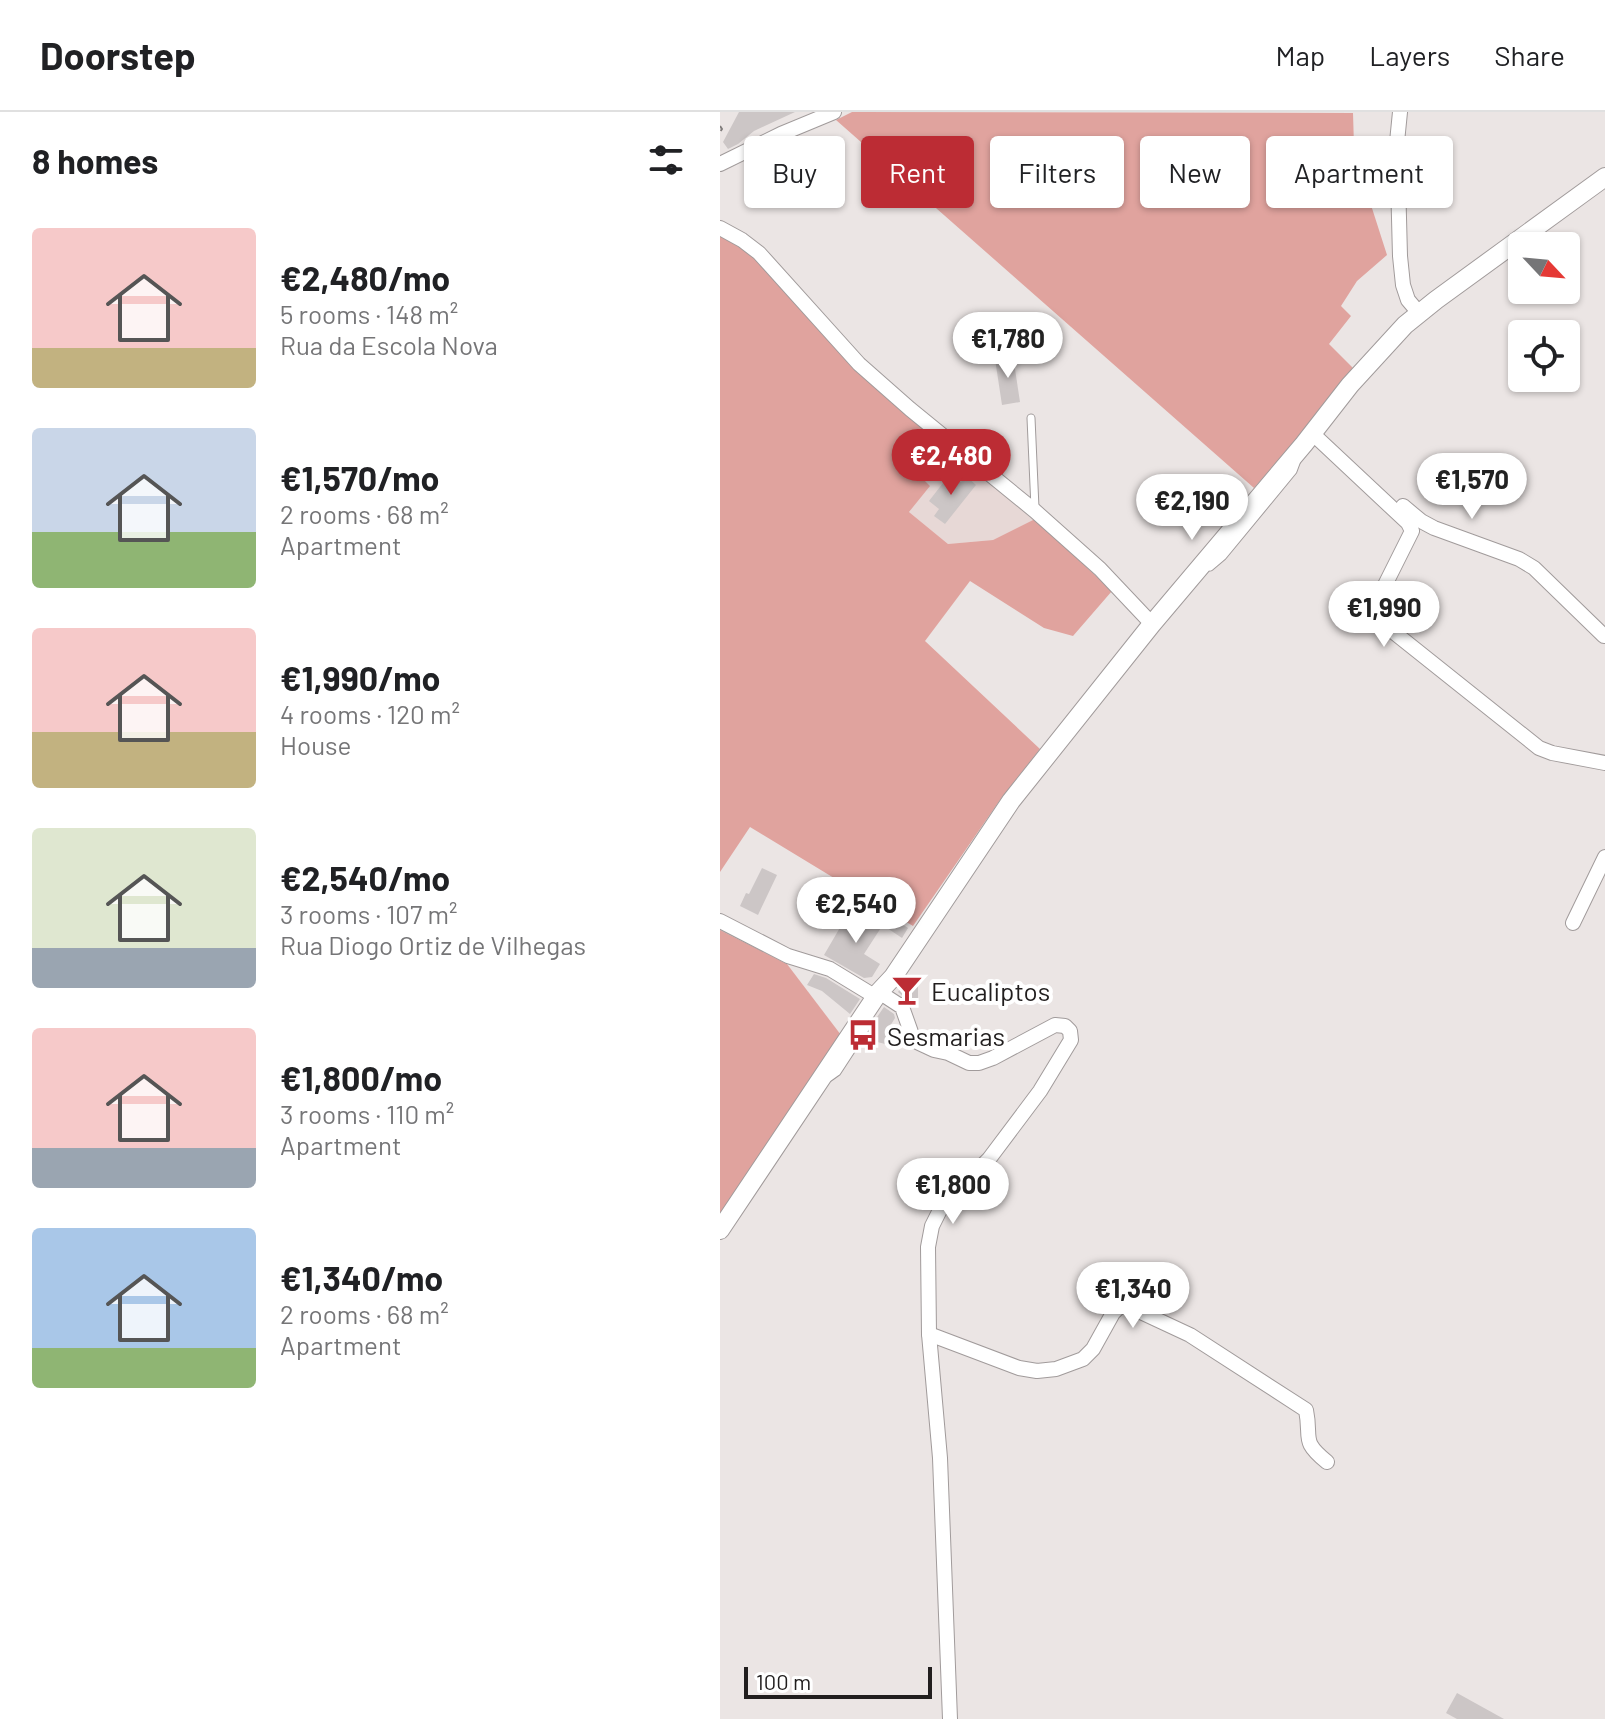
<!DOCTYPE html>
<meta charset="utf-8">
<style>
:root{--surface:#fff;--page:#f6f6f6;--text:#202124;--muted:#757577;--line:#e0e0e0;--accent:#bc2c34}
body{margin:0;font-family:Barlow,sans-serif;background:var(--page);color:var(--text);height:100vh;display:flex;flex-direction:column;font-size:30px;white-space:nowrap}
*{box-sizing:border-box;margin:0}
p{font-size:26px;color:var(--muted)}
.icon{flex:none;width:44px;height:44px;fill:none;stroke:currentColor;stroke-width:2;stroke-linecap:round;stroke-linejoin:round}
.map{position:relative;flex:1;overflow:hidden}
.details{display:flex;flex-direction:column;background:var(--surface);width:720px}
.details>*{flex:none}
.top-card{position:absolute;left:24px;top:24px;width:740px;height:72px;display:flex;gap:16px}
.needle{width:52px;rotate:116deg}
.fabs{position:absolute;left:788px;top:120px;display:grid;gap:16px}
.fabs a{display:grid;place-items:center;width:72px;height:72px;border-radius:8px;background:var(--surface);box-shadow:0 2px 6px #0004;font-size:40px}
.scale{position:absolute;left:24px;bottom:20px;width:188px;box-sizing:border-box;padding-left:8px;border:4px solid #211e1e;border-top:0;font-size:22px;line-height:28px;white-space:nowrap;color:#211e1e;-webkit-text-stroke:6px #fff;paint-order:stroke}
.price{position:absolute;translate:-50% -68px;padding:0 18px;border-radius:28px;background:#fff;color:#222;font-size:26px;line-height:52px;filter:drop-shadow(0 2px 4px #0008)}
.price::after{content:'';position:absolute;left:50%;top:48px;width:24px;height:18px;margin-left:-12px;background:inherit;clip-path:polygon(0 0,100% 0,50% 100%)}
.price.current{background:var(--accent);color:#fff}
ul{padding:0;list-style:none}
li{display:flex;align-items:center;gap:24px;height:200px;padding:0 32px}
li span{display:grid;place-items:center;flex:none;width:224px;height:160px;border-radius:8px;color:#555}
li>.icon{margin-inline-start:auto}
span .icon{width:96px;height:96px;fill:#fffc;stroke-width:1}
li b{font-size:34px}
h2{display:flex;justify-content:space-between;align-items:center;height:96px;padding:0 32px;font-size:34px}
.pill{padding:0 28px;border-radius:8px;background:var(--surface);box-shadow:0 2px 6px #0004;font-size:28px;line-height:72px}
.pill.current{background:var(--accent);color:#fff}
header{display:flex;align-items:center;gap:48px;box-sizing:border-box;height:112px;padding:0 40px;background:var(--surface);border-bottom:2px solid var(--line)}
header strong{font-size:38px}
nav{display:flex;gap:44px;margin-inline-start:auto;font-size:28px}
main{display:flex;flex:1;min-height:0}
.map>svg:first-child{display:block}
.built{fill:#e7d8d6}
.green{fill:#e0a39e}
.building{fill:#ccc6c6}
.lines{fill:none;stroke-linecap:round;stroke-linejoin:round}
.lane-casing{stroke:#a19b9b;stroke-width:9}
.street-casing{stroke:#a19b9b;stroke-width:16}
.secondary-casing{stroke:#a19b9b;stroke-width:20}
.path{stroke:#807c7b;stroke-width:2;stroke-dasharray:6 4;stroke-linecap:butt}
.lane{stroke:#fff;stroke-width:7}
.street{stroke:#fff;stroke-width:14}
.secondary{stroke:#fff;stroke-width:18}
.labels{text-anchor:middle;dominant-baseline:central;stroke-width:8;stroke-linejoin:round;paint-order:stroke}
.poi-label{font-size:26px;fill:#211e1e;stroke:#fff;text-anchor:start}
</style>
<header>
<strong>Doorstep</strong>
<nav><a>Map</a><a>Layers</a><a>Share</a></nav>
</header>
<main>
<section class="details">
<h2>8 homes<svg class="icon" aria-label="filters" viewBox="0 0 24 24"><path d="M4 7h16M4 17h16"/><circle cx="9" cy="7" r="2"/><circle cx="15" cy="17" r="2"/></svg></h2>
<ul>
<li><span style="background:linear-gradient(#f6c9c9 75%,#c2b280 0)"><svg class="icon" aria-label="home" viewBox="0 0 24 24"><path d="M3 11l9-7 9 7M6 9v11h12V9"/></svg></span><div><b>€2,480/mo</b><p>5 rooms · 148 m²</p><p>Rua da Escola Nova</p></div></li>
<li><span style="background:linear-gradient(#c9d6e8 65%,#8fb573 0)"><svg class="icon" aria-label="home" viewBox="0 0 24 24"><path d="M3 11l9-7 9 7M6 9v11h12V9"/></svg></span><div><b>€1,570/mo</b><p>2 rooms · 68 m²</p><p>Apartment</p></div></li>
<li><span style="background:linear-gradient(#f6c9c9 65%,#c2b280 0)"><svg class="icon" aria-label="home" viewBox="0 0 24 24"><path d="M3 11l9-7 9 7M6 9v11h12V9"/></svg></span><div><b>€1,990/mo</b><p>4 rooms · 120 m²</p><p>House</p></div></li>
<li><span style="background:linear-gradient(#dfe7d0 75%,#9aa5b1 0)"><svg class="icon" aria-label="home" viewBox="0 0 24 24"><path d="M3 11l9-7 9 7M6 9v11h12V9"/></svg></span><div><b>€2,540/mo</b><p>3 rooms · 107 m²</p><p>Rua Diogo Ortiz de Vilhegas</p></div></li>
<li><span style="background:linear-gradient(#f6c9c9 75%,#9aa5b1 0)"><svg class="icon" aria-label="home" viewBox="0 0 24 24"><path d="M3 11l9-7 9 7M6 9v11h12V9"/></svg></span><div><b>€1,800/mo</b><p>3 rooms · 110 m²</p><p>Apartment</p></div></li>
<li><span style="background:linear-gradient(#a9c7e8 75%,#8fb573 0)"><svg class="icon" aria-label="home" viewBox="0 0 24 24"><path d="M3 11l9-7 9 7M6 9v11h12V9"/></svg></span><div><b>€1,340/mo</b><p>2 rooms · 68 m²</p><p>Apartment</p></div></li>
</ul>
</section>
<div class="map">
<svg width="885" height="1607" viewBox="0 0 885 1607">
<rect width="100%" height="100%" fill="#ebe5e4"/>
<polygon class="built" points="227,330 315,407 273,428 228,432 189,400 209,374 200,365"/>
<g class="green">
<polygon points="132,0 633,1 635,67 643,68 667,143 637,169 621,194 631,204 609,232 637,260 534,376 116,8"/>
<polygon points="0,121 32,141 162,282 227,330 200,364 210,374 189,400 228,432 273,428 315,407 392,479 353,524 324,516 250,469 205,529 320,637 280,688 193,814 30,715 0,760"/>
<polygon points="0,818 67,852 121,923 0,1109"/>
</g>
<g class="building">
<polygon points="19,0 75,0 34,19 18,32 8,37 3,30"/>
<polygon points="293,244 300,290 282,293 275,247"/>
<polygon points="230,362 241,370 246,364 256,373 225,412 214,404 219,397 209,389"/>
<polygon points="42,756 57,763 38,803 20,794 26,781 29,782"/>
<polygon points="143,797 164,811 144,842 160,852 152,865 144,866 104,843 125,807 133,812"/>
<polygon points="173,806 188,816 182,826 167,816"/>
<polygon points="94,862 106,866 140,887 130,902 102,879 87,873"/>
<polygon points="198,866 198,892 190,890 178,880 186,867"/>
<polygon points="164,895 174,902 175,906 167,919 173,923 165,932 146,927 155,914 155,908"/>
<polygon points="737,1581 784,1607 737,1607 726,1601"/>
</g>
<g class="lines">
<defs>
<g id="lane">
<polyline points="311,306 315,396"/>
<polyline points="490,455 503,444 573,359 576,351"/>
<polyline points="110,965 117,960 149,911"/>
</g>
<g id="street">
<polyline points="680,0 677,30 680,144 683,173 688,188 699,201"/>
<polyline points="0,52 61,22 114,0"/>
<polyline points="0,116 22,128 39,141 139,252 190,297 315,399 380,457 432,512"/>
<polyline points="593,322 688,411 692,419 654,495 655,503 661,510 819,636 832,641 885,651"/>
<polyline points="683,394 701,409 714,416 799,447 814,456 884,524"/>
<polyline points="0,809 68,844 110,857 156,885"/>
<polyline points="853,811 885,745"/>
<polyline points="159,880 182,895 192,923 199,931 214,938 228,941 249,951 259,951 273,946 335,913 345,914 350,919 351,928 320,979 269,1047 254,1062 236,1072 225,1088 212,1114 208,1135 209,1222 220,1346 230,1607"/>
<path d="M209,1222L299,1256L317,1259L336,1257L363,1247L373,1237L393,1201L401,1193L410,1195L470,1223L586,1298C592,1327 580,1328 607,1350"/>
</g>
<polyline id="secondary" points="0,1118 159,880 173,865 291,689 432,512 584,332 630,273 685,213 716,188 885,65"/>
</defs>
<use href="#lane" class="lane-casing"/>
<use href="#street" class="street-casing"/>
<use href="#secondary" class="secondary-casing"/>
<polyline class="path" points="0,14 2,17 0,20"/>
<use href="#lane" class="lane"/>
<use href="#street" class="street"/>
<use href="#secondary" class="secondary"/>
</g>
<defs>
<symbol id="bar-bare" viewBox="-9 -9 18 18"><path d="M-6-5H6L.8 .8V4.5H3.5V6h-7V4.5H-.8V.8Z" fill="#bc2c34" stroke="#fff" stroke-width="2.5" paint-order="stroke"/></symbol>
<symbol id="bus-bare" viewBox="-9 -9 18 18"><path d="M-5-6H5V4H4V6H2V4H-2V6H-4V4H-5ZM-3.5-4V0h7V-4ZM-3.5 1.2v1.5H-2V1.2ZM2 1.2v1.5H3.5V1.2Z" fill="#bc2c34" stroke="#fff" stroke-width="2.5" paint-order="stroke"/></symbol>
</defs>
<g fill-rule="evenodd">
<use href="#bar-bare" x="165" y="856" width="44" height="44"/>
<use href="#bus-bare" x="121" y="901" width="44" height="44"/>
</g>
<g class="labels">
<g class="poi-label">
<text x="211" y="878">Eucaliptos</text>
<text x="167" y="923">Sesmarias</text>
</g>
</g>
</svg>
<div class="fabs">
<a><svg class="needle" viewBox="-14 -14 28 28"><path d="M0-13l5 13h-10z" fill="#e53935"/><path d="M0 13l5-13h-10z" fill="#757577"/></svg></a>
<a><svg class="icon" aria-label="locate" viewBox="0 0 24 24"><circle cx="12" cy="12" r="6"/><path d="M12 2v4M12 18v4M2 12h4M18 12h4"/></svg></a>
</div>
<div class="scale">100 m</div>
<b class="price" style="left:288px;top:268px">€1,780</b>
<b class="price current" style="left:231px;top:385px">€2,480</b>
<b class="price" style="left:752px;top:409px">€1,570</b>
<b class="price" style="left:472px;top:430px">€2,190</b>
<b class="price" style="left:664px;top:537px">€1,990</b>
<b class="price" style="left:136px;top:833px">€2,540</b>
<b class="price" style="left:233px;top:1114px">€1,800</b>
<b class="price" style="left:413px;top:1218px">€1,340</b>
<div class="top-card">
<a class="pill">Buy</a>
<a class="pill current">Rent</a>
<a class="pill">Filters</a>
<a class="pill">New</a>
<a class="pill">Apartment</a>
</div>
</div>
</main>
